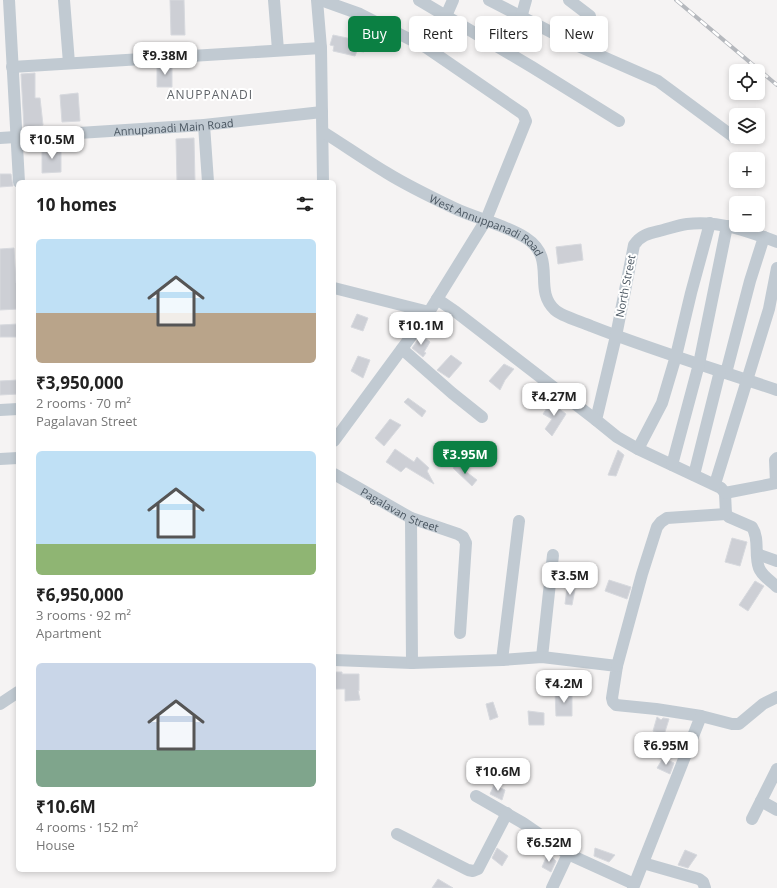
<!DOCTYPE html>
<meta charset="utf-8">
<style>
:root{--surface:#fff;--page:#f2f2f2;--text:#222;--muted:#767676;--accent:#0b8043}
body{margin:0;font-family:"Open Sans",sans-serif;background:var(--page);color:var(--text);height:100vh;display:flex;flex-direction:column;font-size:15px;white-space:nowrap}
*{box-sizing:border-box;margin:0}
p{font-size:13px;color:var(--muted)}
.icon{flex:none;width:22px;height:22px;fill:none;stroke:currentColor;stroke-width:2;stroke-linecap:round;stroke-linejoin:round}
.map{position:relative;flex:1;overflow:hidden}
.drawer{position:absolute;left:16px;top:180px;width:320px;height:692px;display:flex;flex-direction:column;background:var(--surface);border-radius:6px;box-shadow:0 2px 6px #0003}
.drawer>*{flex:none}
.top-card{position:absolute;left:348px;top:16px;width:369px;height:36px;display:flex;gap:8px}
.controls{position:absolute;left:729px;top:64px;display:grid;gap:8px}
.controls a{display:grid;place-items:center;width:36px;height:36px;border-radius:6px;background:var(--surface);box-shadow:0 2px 6px #0003;font-size:20px}
.price{position:absolute;translate:-50% -34px;padding:0 9px;border-radius:8px;background:#fff;color:#222;font-size:13px;line-height:26px;filter:drop-shadow(0 1px 2px #0008)}
.price::after{content:'';position:absolute;left:50%;top:24px;width:12px;height:9px;margin-left:-6px;background:inherit;clip-path:polygon(0 0,100% 0,50% 100%)}
.price.on{background:var(--accent);color:#fff}
ul{padding:0;list-style:none}
li{display:grid;align-content:center;gap:8px;height:212px;padding:0 20px}
li span{display:grid;place-items:center;height:124px;border-radius:6px;color:#555}
li>.icon{margin-inline-start:auto}
span .icon{width:72px;height:72px;fill:#fffc;stroke-width:1}
li b{font-size:17px}
h2{display:flex;justify-content:space-between;align-items:center;height:48px;padding:0 20px;font-size:17px}
.tag{padding:0 14px;border-radius:6px;background:var(--surface);box-shadow:0 2px 6px #0003;font-size:14px;line-height:36px}
.tag.on{background:var(--accent);color:#fff}
.map>svg:first-child{display:block}
.building{fill:#cdcfd5;stroke:#d7d9de}
.lines{fill:none;stroke-linecap:round;stroke-linejoin:round}
.minor{stroke:#c1cad2;stroke-width:12}
.rail-casing{stroke:#b5b8bd;stroke-width:4}
.rail{stroke:#fff;stroke-width:2.5;stroke-dasharray:8;stroke-linecap:butt}
.labels{text-anchor:middle;dominant-baseline:central;stroke-width:4;stroke-linejoin:round;paint-order:stroke}
.street-label{font-size:11px;fill:#4a5661;stroke:#fff}
.neighbourhood-label{font-size:12px;letter-spacing:1px;fill:#5f6368;stroke:#fff}
</style>
<div class="map">
<svg width="777" height="888" viewBox="0 0 777 888">
<rect width="100%" height="100%" fill="#f5f3f3"/>
<g class="building">
<polygon points="170,0 184,0 185,35 171,35"/>
<polygon points="333,35 366,42 364,52 357,51 355,56 333,51 334,46 330,45"/>
<polygon points="172,65 172,87 157,87 157,66"/>
<polygon points="35,73 35,98 40,98 43,125 24,127 21,74"/>
<polygon points="78,93 80,121 62,122 60,95"/>
<polygon points="194,138 195,182 177,182 176,139"/>
<polygon points="61,147 61,172 42,173 42,148"/>
<polygon points="0,174 11,174 13,186 0,187"/>
<polygon points="581,244 583,260 558,264 556,247"/>
<polygon points="14,248 16,283 18,283 18,309 0,310 0,249"/>
<polygon points="357,314 368,318 363,331 351,327"/>
<polygon points="18,324 18,337 0,337 0,325"/>
<polygon points="421,335 430,342 424,352 426,353 423,357 412,348"/>
<polygon points="451,355 462,363 449,378 437,370"/>
<polygon points="358,356 370,360 363,378 351,371"/>
<polygon points="504,364 514,369 505,380 500,390 489,381"/>
<polygon points="18,380 18,394 0,395 0,381"/>
<polygon points="408,398 426,411 422,417 404,402"/>
<polygon points="553,399 559,404 557,407 566,414 552,436 545,429 552,419 543,414"/>
<polygon points="390,419 401,425 384,446 375,438"/>
<polygon points="395,449 414,462 417,457 429,468 427,471 434,484 406,467 401,472 386,462"/>
<polygon points="618,450 624,455 616,476 608,475"/>
<polygon points="456,464 477,480 472,486 453,468"/>
<polygon points="732,538 747,542 740,566 725,562"/>
<polygon points="609,580 631,587 627,599 605,591"/>
<polygon points="755,581 764,586 748,611 739,605"/>
<polygon points="567,588 575,589 572,605 565,604"/>
<polygon points="334,672 342,672 342,674 359,674 359,691 358,690 360,700 345,701 345,689 334,689"/>
<polygon points="555,691 572,692 572,716 556,716"/>
<polygon points="493,702 498,717 490,720 486,704"/>
<polygon points="528,711 544,713 544,725 529,725"/>
<polygon points="657,717 661,720 663,718 669,719 664,735 653,731"/>
<polygon points="663,758 674,763 670,774 657,768"/>
<polygon points="494,785 505,790 502,800 490,794"/>
<polygon points="497,848 508,856 502,866 492,858"/>
<polygon points="595,848 615,855 609,862 594,856"/>
<polygon points="685,850 697,855 688,868 678,865"/>
<polygon points="548,853 556,861 551,872 542,867"/>
<polygon points="438,879 453,888 432,888"/>
</g>
<g class="lines">
<g class="minor">
<polyline points="9,0 19,182"/>
<polyline points="64,0 69,63"/>
<polyline points="274,0 278,50"/>
<polyline points="317,0 321,48 323,182"/>
<polyline points="321,0 360,14 427,48 523,114 526,121 486,220 429,312 334,441"/>
<polyline points="419,0 532,67 619,121"/>
<polyline points="489,0 576,45 658,81 735,138"/>
<polyline points="569,0 590,16"/>
<polyline points="446,16 453,0"/>
<polyline points="521,18 526,0"/>
<polyline points="12,67 321,48"/>
<polyline points="204,125 208,182"/>
<path id="s1" d="M323,132C344,145 365,160 387,173C408,186 431,197 454,208C477,219 504,224 526,238C558,259 532,289 555,310C561,316 582,322 591,326C652,350 715,369 777,390"/>
<path id="s2" d="M0,138L204,125L322,112"/>
<path d="M777,242C748,231 718,220 687,224C679,225 671,228 663,230C651,233 641,234 634,245L616,336L596,420L617,437L638,449L721,488L725,493L726,514L729,517L752,527C760,539 754,555 759,568C762,576 771,581 777,587"/>
<polyline points="334,288 429,312"/>
<polyline points="437,299 456,312 596,420"/>
<polyline points="402,349 452,393 482,417"/>
<polyline points="726,373 750,281 764,237"/>
<polyline points="0,410 18,409"/>
<polyline points="638,449 662,403 676,356 691,293 710,223"/>
<polyline points="0,459 18,458"/>
<polyline points="672,465 699,364 727,226"/>
<path id="s3" d="M334,474L411,518L458,534L463,537L466,543L460,633"/>
<polyline points="694,475 720,371"/>
<polyline points="776,483 775,460 777,458"/>
<polyline points="715,484 769,309 777,268"/>
<polyline points="725,493 777,483"/>
<polyline points="757,554 777,561"/>
<polyline points="542,657 553,555"/>
<polyline points="334,660 412,663 411,518"/>
<polyline points="502,660 519,521"/>
<polyline points="412,663 502,660 542,657 617,666 612,698 613,702 616,705 656,709 701,716 732,724 739,724 763,704 777,697"/>
<polyline points="617,666 642,574 657,527 661,522 667,518 726,514"/>
<polyline points="0,704 18,692"/>
<polyline points="476,796 523,823 568,854 634,884"/>
<polyline points="761,801 777,810"/>
<polyline points="752,819 777,769"/>
<polyline points="397,834 468,870 473,871 478,869 507,813"/>
<polyline points="643,863 699,879 703,882 705,888"/>
<polyline points="552,888 568,854"/>
<polyline points="633,888 701,716"/>
</g>
<defs>
<polyline id="rail" points="676,0 777,85"/>
</defs>
<use href="#rail" class="rail-casing"/>
<use href="#rail" class="rail"/>
</g>
<g class="labels">
<g class="street-label">
<text stroke="none"><textPath href="#s2" startOffset="174">Annupanadi Main Road</textPath></text>
<text stroke="none"><textPath href="#s1" startOffset="189">West Annuppanadi Road</textPath></text>
<text transform="translate(625 286) rotate(-79)">North Street</text>
<text stroke="none"><textPath href="#s3" startOffset="75">Pagalavan Street</textPath></text>
</g>
<g class="neighbourhood-label">
<text x="210" y="94">ANUPPANADI</text>
</g>
</g>
</svg>
<div class="controls">
<a><svg class="icon" aria-label="locate" viewBox="0 0 24 24"><circle cx="12" cy="12" r="6"/><path d="M12 2v4M12 18v4M2 12h4M18 12h4"/></svg></a>
<a><svg class="icon" aria-label="layers" viewBox="0 0 24 24"><path d="M12 4l9 5-9 5-9-5zM3 14l9 5 9-5"/></svg></a>
<a>+</a>
<a>−</a>
</div>
<b class="price" style="left:165px;top:76px">₹9.38M</b>
<b class="price" style="left:52px;top:160px">₹10.5M</b>
<b class="price" style="left:421px;top:346px">₹10.1M</b>
<b class="price" style="left:554px;top:417px">₹4.27M</b>
<b class="price on" style="left:465px;top:475px">₹3.95M</b>
<b class="price" style="left:570px;top:596px">₹3.5M</b>
<b class="price" style="left:564px;top:704px">₹4.2M</b>
<b class="price" style="left:666px;top:766px">₹6.95M</b>
<b class="price" style="left:498px;top:792px">₹10.6M</b>
<b class="price" style="left:549px;top:863px">₹6.52M</b>
<div class="top-card">
<a class="tag on">Buy</a>
<a class="tag">Rent</a>
<a class="tag">Filters</a>
<a class="tag">New</a>
</div>
<section class="drawer">
<h2>10 homes<svg class="icon" aria-label="filters" viewBox="0 0 24 24"><path d="M4 7h16M4 17h16"/><circle cx="9" cy="7" r="2"/><circle cx="15" cy="17" r="2"/></svg></h2>
<ul>
<li><span style="background:linear-gradient(#bfe0f5 60%,#b9a48a 0)"><svg class="icon" aria-label="home" viewBox="0 0 24 24"><path d="M3 11l9-7 9 7M6 9v11h12V9"/></svg></span><div><b>₹3,950,000</b><p>2 rooms · 70 m²</p><p>Pagalavan Street</p></div></li>
<li><span style="background:linear-gradient(#bfe0f5 75%,#8fb573 0)"><svg class="icon" aria-label="home" viewBox="0 0 24 24"><path d="M3 11l9-7 9 7M6 9v11h12V9"/></svg></span><div><b>₹6,950,000</b><p>3 rooms · 92 m²</p><p>Apartment</p></div></li>
<li><span style="background:linear-gradient(#c9d6e8 70%,#7fa58c 0)"><svg class="icon" aria-label="home" viewBox="0 0 24 24"><path d="M3 11l9-7 9 7M6 9v11h12V9"/></svg></span><div><b>₹10.6M</b><p>4 rooms · 152 m²</p><p>House</p></div></li>
</ul>
</section>
</div>
